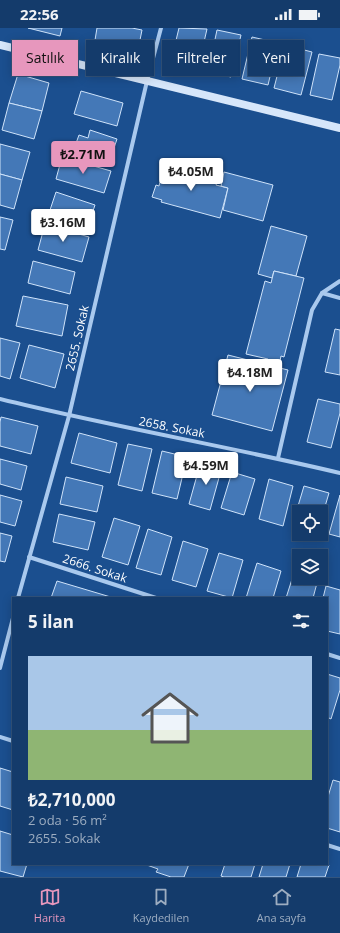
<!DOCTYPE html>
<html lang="tr">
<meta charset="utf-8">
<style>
:root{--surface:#143b6b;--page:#214673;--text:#f1f3f6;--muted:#9dadc1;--line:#33557e;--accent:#e797bd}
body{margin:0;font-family:"Open Sans",sans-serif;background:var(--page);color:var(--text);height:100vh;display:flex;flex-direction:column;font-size:15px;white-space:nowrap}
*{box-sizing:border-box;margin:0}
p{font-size:13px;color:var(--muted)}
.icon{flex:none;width:22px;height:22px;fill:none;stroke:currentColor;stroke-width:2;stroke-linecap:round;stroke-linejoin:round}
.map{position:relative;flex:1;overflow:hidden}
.side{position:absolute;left:12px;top:569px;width:316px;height:268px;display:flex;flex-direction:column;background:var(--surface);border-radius:0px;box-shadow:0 2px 10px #0003,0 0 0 1px var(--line)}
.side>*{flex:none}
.banner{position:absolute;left:12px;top:12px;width:316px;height:36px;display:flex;gap:8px}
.controls{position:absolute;left:292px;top:477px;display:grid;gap:8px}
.controls a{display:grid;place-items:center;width:36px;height:36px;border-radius:0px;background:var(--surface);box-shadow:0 2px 10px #0003,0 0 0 1px var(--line);font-size:20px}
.price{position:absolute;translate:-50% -34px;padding:0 9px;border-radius:4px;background:#fff;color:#222;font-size:13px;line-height:26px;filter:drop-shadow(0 1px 2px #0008)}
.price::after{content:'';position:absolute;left:50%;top:24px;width:12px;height:9px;margin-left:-6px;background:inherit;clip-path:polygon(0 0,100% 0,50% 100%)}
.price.on{background:var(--accent);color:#111}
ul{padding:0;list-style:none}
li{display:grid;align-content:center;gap:8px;height:212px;padding:0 16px}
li+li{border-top:1px solid var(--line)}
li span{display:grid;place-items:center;height:124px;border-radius:0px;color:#555}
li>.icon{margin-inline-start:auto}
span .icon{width:72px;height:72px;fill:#fffc;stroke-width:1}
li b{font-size:17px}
h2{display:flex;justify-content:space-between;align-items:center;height:48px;padding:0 16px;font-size:17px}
.tag{padding:0 14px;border-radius:0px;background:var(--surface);box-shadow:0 2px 10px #0003,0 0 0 1px var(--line);font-size:14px;line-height:36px}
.tag.on{background:var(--accent);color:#111}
.status{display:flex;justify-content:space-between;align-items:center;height:28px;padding:0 20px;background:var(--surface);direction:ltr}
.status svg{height:11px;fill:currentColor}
.tabs{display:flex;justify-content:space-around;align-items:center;height:56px;border-top:1px solid var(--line);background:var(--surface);font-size:11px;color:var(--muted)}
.tabs a{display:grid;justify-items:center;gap:2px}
.tabs .on{color:var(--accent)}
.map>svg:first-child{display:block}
.building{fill:#4478b7;stroke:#cfe3fa}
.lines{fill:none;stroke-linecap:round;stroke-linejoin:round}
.street{stroke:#a9c9ee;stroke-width:4}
.secondary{stroke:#d6e6fa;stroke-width:8}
.labels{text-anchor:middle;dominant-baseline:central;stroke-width:3;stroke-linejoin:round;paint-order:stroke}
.street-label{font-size:12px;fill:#fff;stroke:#1b4f8f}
</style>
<div class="status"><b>22:56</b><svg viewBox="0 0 49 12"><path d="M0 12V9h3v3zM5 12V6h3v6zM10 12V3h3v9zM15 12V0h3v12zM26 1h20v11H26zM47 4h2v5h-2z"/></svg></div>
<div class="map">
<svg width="340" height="849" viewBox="0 0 340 849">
<rect width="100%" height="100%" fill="#1b4f8f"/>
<g class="building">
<polygon points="28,0 62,0 60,8"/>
<polygon points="97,0 132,0 142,2 137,27 94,18"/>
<polygon points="179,0 207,1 198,40 171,33"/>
<polygon points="217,2 241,7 231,49 208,44"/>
<polygon points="252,9 278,15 268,57 242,51"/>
<polygon points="285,17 312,24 301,67 274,60"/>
<polygon points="319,26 340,30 340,37 332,72 310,67"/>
<polygon points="18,46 49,55 42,83 9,75"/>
<polygon points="81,63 123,75 117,98 74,86"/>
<polygon points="9,75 42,83 34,111 2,102"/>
<polygon points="90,102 117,111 111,129 75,118 79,107 88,110"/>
<polygon points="0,116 30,124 22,152 0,146"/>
<polygon points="62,129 111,143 104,165 56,151"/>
<polygon points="164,137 218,151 216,157 228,160 220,190 161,174 162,172 152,169 156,157 159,158"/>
<polygon points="224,144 273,157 263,193 223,182 228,160 221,158"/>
<polygon points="0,146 22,152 14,181 0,177"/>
<polygon points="56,164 95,177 89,195 50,182"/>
<polygon points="0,189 13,192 5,222 0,221"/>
<polygon points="45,196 89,209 82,234 38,222"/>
<polygon points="271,198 307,208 296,248 274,243 272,250 258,246"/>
<polygon points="33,233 75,244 70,266 28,255"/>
<polygon points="274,243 304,250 284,329 281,328 279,338 267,335 268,331 246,326 265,253 271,255"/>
<polygon points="23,268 68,277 62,308 16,298"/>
<polygon points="335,301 340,302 340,347 325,344"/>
<polygon points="0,310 20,315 10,351 0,348"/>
<polygon points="29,317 64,326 55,360 20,350"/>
<polygon points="228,327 288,342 272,403 212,387"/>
<polygon points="318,371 340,376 340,385 331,420 307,414"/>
<polygon points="1,389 38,398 31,426 0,418 0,394"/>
<polygon points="79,405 117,415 110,445 71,435"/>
<polygon points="128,416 152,421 142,463 118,457"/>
<polygon points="162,423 187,429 177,471 152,465"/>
<polygon points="0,431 27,438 21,462 0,456"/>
<polygon points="201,433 222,439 210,482 189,476"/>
<polygon points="232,444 255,451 244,487 221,480"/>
<polygon points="66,449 103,458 97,484 60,476"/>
<polygon points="269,451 293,458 283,498 259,491"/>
<polygon points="304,458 329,465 321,492 321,484 299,484 299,500 292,498"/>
<polygon points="0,467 22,473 15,498 0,494"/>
<polygon points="340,467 340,509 329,506"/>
<polygon points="59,486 95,494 88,522 53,514"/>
<polygon points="114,490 140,498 128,537 102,529"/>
<polygon points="148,501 172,509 161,547 136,540"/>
<polygon points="0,505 12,508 5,534 0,533"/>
<polygon points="183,513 208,521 196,559 172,552"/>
<polygon points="219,525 243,532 232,570 207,563"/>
<polygon points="257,535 281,543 273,570 246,570"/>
<polygon points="293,548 317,555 313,570 286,570"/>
<polygon points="57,553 114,570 51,570"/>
<polygon points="326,558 340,562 340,606 327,603 327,570 323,570"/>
<polygon points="327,646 340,650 340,662 331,691 327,689"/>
<polygon points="0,740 13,744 13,782 0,778"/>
<polygon points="333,752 340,754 340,804 327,800 327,772"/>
<polygon points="0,803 13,807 13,836 27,836 23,849 0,843"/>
<polygon points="144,836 189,836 184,849 171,849 156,844 158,841"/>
<polygon points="225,836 255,836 251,849 224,849 221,848"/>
<polygon points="263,836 290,836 286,849 259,849"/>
<polygon points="301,836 327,836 329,837 325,849 297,849"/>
</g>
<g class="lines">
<g class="street">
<polyline points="322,265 340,270"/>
<path d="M0,371C113,399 227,418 340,445"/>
<polyline points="278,430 312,282 322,265 340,253"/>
<polyline points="29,529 156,570"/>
<polyline points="18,570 69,388 147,53 161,0"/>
<polyline points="327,626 340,630"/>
<polyline points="0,640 13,590"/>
<polyline points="0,709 13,713"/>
<polyline points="327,817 340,821"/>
</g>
<polyline class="secondary" points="0,17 340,100"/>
</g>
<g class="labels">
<g class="street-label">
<text transform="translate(77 310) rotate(-77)">2655. Sokak</text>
<text transform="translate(172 399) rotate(11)">2658. Sokak</text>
<text transform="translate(95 540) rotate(18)">2666. Sokak</text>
</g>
</g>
</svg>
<div class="controls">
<a><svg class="icon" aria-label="locate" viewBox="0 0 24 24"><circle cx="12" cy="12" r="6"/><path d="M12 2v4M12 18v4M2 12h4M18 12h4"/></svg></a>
<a><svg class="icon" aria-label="layers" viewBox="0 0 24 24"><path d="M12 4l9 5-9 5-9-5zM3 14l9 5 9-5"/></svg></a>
</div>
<b class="price on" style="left:83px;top:147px">₺2.71M</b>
<b class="price" style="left:191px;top:164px">₺4.05M</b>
<b class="price" style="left:63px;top:215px">₺3.16M</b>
<b class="price" style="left:250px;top:365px">₺4.18M</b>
<b class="price" style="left:206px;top:458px">₺4.59M</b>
<div class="banner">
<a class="tag on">Satılık</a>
<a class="tag">Kiralık</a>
<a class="tag">Filtreler</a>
<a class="tag">Yeni</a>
</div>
<section class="side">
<h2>5 ilan<svg class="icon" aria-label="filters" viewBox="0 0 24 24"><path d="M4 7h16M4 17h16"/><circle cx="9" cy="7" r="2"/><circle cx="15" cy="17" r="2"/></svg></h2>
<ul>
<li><span style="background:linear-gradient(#a9c7e8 60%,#8fb573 0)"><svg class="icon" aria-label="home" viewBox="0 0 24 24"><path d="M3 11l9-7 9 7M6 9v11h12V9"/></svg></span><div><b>₺2,710,000</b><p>2 oda · 56 m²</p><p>2655. Sokak</p></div></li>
</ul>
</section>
</div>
<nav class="tabs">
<a class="on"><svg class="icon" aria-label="map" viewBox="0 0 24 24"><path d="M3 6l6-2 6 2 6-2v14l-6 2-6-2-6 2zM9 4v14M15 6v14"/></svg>Harita</a>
<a><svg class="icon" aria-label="saved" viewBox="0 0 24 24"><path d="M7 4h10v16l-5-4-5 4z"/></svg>Kaydedilen</a>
<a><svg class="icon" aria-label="home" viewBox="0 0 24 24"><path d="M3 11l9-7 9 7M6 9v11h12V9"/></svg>Ana sayfa</a>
</nav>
